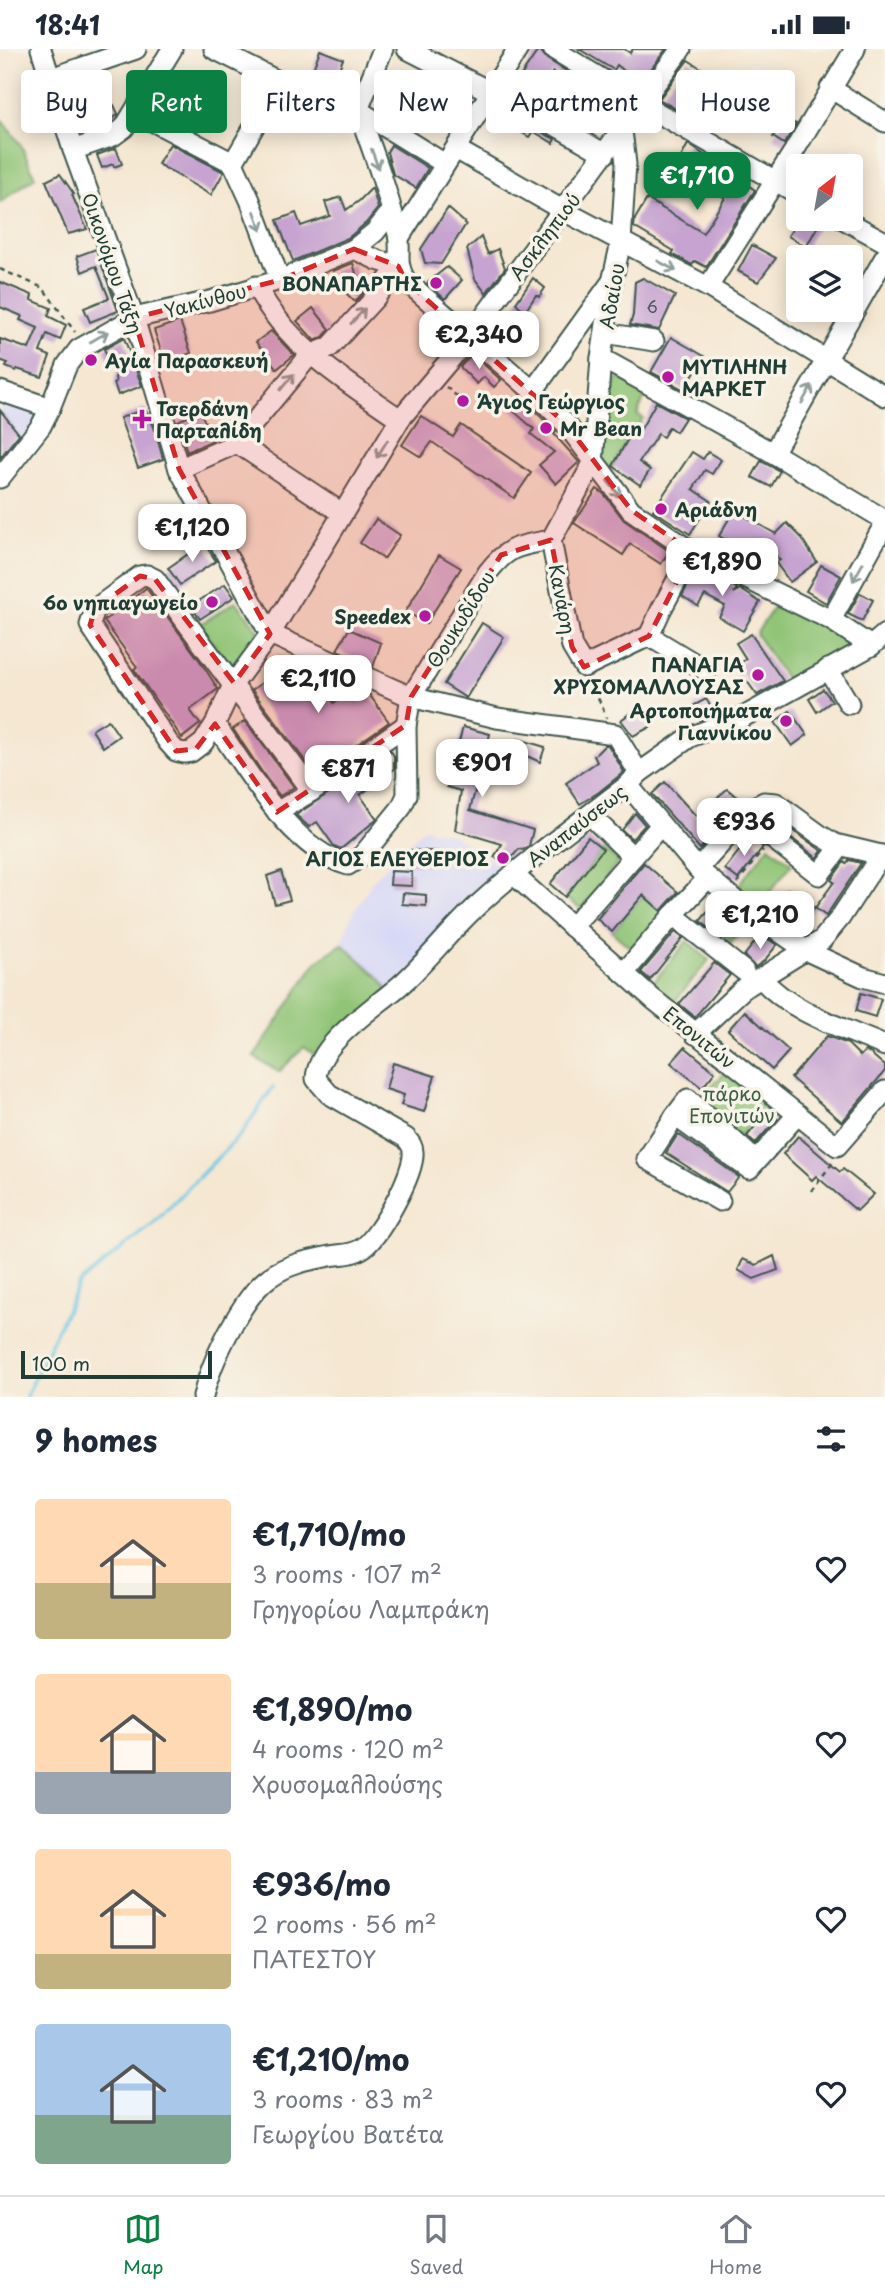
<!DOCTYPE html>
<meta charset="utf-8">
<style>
:root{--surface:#fff;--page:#f6f6f7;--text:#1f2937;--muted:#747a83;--line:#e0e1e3;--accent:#0b8043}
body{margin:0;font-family:"Playpen Sans",sans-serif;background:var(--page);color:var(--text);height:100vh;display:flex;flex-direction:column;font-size:26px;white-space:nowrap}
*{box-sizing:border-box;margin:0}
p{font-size:23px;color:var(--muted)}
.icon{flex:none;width:38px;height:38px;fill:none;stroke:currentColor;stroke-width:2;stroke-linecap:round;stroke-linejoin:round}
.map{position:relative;height:1348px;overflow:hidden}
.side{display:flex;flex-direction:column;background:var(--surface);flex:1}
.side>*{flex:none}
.guide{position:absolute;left:21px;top:21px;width:844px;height:63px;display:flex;gap:14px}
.needle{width:46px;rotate:31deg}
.buttons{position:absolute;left:786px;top:105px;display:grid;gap:14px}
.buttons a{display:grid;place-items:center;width:77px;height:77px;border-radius:7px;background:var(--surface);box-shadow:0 4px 18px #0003;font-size:35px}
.scale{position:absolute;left:21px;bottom:18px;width:191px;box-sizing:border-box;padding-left:7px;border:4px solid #1f3d34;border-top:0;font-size:19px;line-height:24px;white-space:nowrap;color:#1f3d34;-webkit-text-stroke:5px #f7f3e8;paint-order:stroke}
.price{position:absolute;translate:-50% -60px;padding:0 16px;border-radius:14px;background:#fff;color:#222;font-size:23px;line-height:46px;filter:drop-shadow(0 2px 4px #0008)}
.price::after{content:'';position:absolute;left:50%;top:42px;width:21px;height:16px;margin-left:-10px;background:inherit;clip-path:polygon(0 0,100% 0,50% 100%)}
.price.on{background:var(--accent);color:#fff}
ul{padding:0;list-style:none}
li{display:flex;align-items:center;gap:21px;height:175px;padding:0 35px}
li span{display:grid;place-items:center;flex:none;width:196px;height:140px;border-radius:7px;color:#555}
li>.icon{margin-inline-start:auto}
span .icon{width:84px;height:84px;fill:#fffc;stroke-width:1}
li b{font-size:30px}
h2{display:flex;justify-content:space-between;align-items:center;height:84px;padding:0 35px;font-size:30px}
.pill{padding:0 24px;border-radius:7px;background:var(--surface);box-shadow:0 4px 18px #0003;font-size:24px;line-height:63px}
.pill.on{background:var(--accent);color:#fff}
.status{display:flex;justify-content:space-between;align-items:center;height:49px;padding:0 35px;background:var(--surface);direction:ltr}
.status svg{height:19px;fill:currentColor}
.tab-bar{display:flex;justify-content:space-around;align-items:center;height:98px;border-top:2px solid var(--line);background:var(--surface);font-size:19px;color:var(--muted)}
.tab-bar a{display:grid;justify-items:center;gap:4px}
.tab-bar .on{color:var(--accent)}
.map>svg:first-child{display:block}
.built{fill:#d6d7f8}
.green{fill:#90c476;stroke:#588055;stroke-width:2}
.forest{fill:#74aa67;stroke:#4a744e;stroke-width:2}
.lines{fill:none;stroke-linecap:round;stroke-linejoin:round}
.stream{stroke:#67c6e5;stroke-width:3.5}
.building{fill:#c6a3d0}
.minor-casing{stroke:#3f564c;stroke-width:23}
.path{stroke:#3f564c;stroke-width:2.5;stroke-dasharray:5 5;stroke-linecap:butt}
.minor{stroke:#fff;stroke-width:19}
.oneway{stroke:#8f9e9a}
.marked{fill:#d62828;fill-opacity:0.2;stroke:#d62828;stroke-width:5;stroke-dasharray:14 9;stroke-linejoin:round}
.poi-dot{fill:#b5179e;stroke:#f7f3e8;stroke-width:2.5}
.labels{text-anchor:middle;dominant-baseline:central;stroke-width:7;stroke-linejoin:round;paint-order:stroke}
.number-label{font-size:16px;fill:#49565b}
.street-label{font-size:19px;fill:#1f3d34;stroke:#f7f3e8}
.poi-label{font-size:19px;font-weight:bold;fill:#1f3d34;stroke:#f7f3e8;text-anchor:end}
.park-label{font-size:19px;fill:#3b5f44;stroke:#f7f3e8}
</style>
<div class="status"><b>18:41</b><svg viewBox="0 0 49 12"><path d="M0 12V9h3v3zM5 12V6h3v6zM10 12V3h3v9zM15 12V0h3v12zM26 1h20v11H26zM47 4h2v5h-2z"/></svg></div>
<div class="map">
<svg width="885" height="1348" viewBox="0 0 885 1348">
<rect width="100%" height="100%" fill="#f7f3e8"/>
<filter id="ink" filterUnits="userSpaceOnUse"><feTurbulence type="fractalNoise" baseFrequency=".0143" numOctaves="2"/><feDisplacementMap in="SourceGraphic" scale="14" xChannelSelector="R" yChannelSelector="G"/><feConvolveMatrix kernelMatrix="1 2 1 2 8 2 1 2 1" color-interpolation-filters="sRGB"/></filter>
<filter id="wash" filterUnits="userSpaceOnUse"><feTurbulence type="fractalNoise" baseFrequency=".00686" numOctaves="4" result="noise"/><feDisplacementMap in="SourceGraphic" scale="28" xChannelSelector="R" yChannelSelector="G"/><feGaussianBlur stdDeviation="1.57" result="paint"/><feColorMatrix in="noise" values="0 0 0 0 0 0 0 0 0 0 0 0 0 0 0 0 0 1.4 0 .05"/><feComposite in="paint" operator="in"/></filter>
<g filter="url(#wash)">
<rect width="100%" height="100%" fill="#f5e7d1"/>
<g class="built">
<polygon points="0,342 50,359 0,429"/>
<polygon points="424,779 452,785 513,825 388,941 342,895 350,870 374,830"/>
</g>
<g class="green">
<polygon points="0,69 21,96 35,128 0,154"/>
<polygon points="625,327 649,340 637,365 643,369 636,381 633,380 612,419 599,411 615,331"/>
<polygon points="780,548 864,598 790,637 756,585"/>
<polygon points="236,552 260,583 236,625 199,576"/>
<polygon points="769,797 792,815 761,854 738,837"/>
<polygon points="603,800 619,812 581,860 565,848"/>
<polygon points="643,846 664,865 633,901 612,883"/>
<polygon points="687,892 709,911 672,956 651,936"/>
<polygon points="342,895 380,929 388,941 321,1011 304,998 279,1023 254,1008 317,912"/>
<polygon points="726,1022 766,1058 738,1088 699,1052"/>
</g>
<polygon class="forest" points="731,856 750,871 729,897 711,882"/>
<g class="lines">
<polyline class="stream" points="26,1348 79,1234 152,1176 242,1084 273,1038"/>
</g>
<g id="blocks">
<g class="building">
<polygon points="539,0 547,10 598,42 580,72 576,70 574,73 557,63 572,36 553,23 535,52 512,40"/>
<polygon points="579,0 624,0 630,4 633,0 666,0 640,35 617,16 614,21"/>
<polygon points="320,1 343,10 334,32 312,23"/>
<polygon points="688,11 707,23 684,57 696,60 691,69 659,50"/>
<polygon points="87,30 99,62 114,56 118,65 107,76 97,80 86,54 77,57 70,36"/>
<polygon points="40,42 50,70 39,76 27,49"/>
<polygon points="502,62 547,86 555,90 553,94 533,82 529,88 497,69"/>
<polygon points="785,70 796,75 784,95 773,88"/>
<polygon points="170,95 224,123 211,146 158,115"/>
<polygon points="688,95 755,141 706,218 695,212 692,216 672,205 674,202 634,178 635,170 647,150 703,184 725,149 701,132 676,118"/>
<polygon points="391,96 428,119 416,139 393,125 387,103"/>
<polygon points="116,99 122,115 114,118 113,115 102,119 97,106"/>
<polygon points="60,125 74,145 72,146 87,180 68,185 46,132"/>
<polygon points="372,139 378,159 366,174 348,189 293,212 277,171 296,164 301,177 330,167 325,153 341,148 346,161 359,152"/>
<polygon points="448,159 466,175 441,215 425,214 421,200"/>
<polygon points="799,170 822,170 806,198 788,187"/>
<polygon points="481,188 488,205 498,200 505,219 486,244 475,230 467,200"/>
<polygon points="752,196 776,209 758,233 738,222"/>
<polygon points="96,200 118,262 90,273 84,259 109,249 96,217 82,223 77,207"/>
<polygon points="353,214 357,228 367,239 355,253 335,233 333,222"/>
<polygon points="447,218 462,231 445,250 427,234"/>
<polygon points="533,229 545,239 539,248 536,246 525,263 516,254"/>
<polygon points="643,229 675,247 659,281 630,276 633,266 635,233"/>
<polygon points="0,233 32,246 31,251 51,259 48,267 66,276 60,291 47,285 40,303 50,307 42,328 17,320 16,322 6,318 8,314 0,311 0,290 29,300 38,279 20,271 22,267 0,258"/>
<polygon points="313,259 330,280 323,288 314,291 297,272"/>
<polygon points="180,272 191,304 165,313 154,281"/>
<polygon points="271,282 294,306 277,320 256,293"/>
<polygon points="671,288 704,307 684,341 651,323"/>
<polygon points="124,289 142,337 118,346 114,334 116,333 115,329 120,316 109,311 104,300"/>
<polygon points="472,305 501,331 494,338 484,328 477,335 460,318"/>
<polygon points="520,347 556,383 554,385 579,413 556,435 539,416 554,403 531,385 534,380 510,359"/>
<polygon points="656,353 685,369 676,383 669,378 663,388 658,385 639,413 650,421 640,436 613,417 631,384 637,387"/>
<polygon points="145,360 154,378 163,410 138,419 120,369"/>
<polygon points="0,361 19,385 0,409"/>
<polygon points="200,362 213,391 187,403 178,372"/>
<polygon points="421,367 453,388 461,376 531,424 514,449 432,393 421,408 402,396"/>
<polygon points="692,403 703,410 708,403 721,411 712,425 705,421 693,440 711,452 690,485 653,461"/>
<polygon points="761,412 780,422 771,438 752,428"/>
<polygon points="597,440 604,445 624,471 669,502 661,515 630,495 623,506 574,474"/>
<polygon points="734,461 776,485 787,474 800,487 817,513 790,533 776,514 780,511 763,493 755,508 719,487"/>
<polygon points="376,470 400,486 384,510 360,494"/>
<polygon points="204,494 216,512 180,536 168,519"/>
<polygon points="439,506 461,519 426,575 406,562"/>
<polygon points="821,516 841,527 826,554 806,542"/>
<polygon points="697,519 737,539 734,544 740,540 760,553 743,582 719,568 725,557 705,546 698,557 682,547"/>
<polygon points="225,535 234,548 200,570 191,557"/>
<polygon points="146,539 200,612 218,640 190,661 200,675 182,689 134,620 137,618 104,572"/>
<polygon points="860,544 873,551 862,572 848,565"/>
<polygon points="482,574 504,588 466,649 444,635"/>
<polygon points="349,580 381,594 373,618 337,601"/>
<polygon points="751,585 783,632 757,646 736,617 746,610 736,594"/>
<polygon points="296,610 306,614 334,654 358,638 366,641 389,673 315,725 252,641"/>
<polygon points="823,640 832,652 817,663 809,650"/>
<polygon points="706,650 716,665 700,671 693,657"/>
<polygon points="640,657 652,677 633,687 621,671"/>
<polygon points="790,662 807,686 792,697 775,673"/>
<polygon points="108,671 119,687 103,698 92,681"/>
<polygon points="245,672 263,696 294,738 280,747 266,729 233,680"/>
<polygon points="463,678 490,685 470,761 533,781 529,797 523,801 519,800 506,815 494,808 502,795 455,781 461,742 447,738"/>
<polygon points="518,690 545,698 540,713 514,701"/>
<polygon points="605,696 608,696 624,723 599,743 580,755 566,734 597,713 594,707"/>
<polygon points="391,702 394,707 394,720 360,746 377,770 341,800 334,797 317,773 309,778 296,766"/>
<polygon points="665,733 696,767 727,740 743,752 700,800 652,745"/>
<polygon points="635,764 645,776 632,790 622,781"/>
<polygon points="779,772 822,802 817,809 776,777"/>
<polygon points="588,788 603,800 565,848 550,835"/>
<polygon points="750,788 763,798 738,830 725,820"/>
<polygon points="409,801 445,803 442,816 409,815"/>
<polygon points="849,811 861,814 826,867 815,859 834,833 831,831 844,813 846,815"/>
<polygon points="644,814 678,843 661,862 643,846 612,883 597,870"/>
<polygon points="281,822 290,851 275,855 267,827"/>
<polygon points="391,822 412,823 412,837 390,836"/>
<polygon points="788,840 815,859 798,877 774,858"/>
<polygon points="403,844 426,846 426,857 402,855"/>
<polygon points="717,852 728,861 712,881 700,872"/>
<polygon points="675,883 683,889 650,931 641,923"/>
<polygon points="761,885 777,896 764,912 755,918 744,907"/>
<polygon points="714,914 730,926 695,968 679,955"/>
<polygon points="861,944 881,950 875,968 856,962"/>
<polygon points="745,962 789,1002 772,1021 728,981"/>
<polygon points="827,987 848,995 860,1007 865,1002 870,1004 885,1017 885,1022 842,1073 791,1029"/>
<polygon points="685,998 715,1023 702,1039 671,1014"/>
<polygon points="393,1014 435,1027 424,1063 401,1056 404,1046 386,1040"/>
<polygon points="767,1063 777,1070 755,1095 747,1087"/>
<polygon points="678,1085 739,1128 727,1143 666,1104"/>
<polygon points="798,1087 840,1123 843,1120 874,1145 857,1162 816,1127 812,1131 783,1105"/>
<polygon points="774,1207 778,1221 754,1230 738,1221 743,1210 756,1216"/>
</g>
</g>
</g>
<g filter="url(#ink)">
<use href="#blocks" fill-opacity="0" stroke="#3f564c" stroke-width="2"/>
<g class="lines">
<defs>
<g id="minor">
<polyline points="41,0 73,101 134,269 179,420 270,585 411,648 497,669 615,685 639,724"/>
<polyline points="214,0 280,33 358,61 445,115"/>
<path d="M383,0L358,61C373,102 388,143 398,185C402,205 394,212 406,232L533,342L566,375L631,461L692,503L831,571L871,597"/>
<polyline points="407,0 553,75 605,105"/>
<polyline points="553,0 641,54 798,145"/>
<polyline points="51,29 136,0"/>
<polyline points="830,39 885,73"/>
<polyline points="135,63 233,114 250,151 280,231"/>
<polyline points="456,100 564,162 708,238 885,347"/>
<polyline points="73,101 113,87 124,79 172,0"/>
<polyline points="233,114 280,33"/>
<polyline points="843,170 885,193"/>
<polyline points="399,189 518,0"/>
<polyline points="354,200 375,183 391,163"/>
<path d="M256,237C288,298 345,332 400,370"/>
<polyline points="708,238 794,102 855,0"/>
<polyline points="605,284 654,292"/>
<polyline points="601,309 773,404 885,471"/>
<polyline points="0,342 50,359"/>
<polyline points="533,342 610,235"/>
<polyline points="237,394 342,464"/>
<polyline points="773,404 885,208"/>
<polyline points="0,429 41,377 50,359 67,316 79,300 134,269 210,252 280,231 354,200 377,211 398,217 375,249 330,298 310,306 237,394 179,420"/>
<polyline points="551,491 572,598 584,618 649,587"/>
<polyline points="831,571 885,474"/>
<polyline points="649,587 661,561 692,503"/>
<polyline points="649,587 707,622"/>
<polyline points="828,620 849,655"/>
<path d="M215,675C248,722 291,800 348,816L362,807L401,759L407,746L406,676L312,742C260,671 206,602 155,530L147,526L140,527L95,560L90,576L168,693L176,702L184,704L191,703L203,694L215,675L234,634L270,585L400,370L469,288L681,0"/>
<path d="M406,676L411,648L488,523C509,496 519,497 551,491L593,414L601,309L612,233L621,193L626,115L622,81"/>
<polyline points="628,736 698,820 742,857 807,902 863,928 885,934"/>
<polyline points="277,763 312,742"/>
<polyline points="590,766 633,808"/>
<polyline points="745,768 819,826 841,797"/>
<polyline points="698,820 754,758 764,753 776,754 820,786 835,795 885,807"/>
<polyline points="513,825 653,950 837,1097 885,1042"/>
<polyline points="673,866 744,922"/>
<polyline points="572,878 661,776"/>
<polyline points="624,924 673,866 708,829"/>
<path d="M761,929C791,964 844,979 885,997"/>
<polyline points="695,985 743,940 822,891 840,869 881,806"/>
<polyline points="675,1067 688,1050 756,1112"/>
<polyline points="720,1152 647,1110 675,1067 749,1120 798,1065"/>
<path d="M203,1348C210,1315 242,1247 270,1228C288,1215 309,1211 330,1207C340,1205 352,1206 361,1200C379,1190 415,1123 413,1103C413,1097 410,1094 406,1089L329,1045L316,1030C317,992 383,954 407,930C432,906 453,879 478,856C525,813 577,775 628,736L639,724L690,688L745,667L871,597L885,585"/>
</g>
</defs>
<use href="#minor" class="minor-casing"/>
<g class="path">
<polyline points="0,220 43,239 75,283"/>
<polyline points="446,338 459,349"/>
<polyline points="590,631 607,669"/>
<polyline points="737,834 763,801"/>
<polyline points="811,1142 834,1112"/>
</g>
<use href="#minor" class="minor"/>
</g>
<defs><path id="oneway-shaft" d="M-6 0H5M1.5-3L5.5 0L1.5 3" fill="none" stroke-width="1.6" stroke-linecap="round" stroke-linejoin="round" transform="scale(1.75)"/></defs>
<g class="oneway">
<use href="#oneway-shaft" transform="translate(375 110) rotate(70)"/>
<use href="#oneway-shaft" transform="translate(258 172) rotate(70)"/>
<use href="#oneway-shaft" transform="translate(667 217) rotate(28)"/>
<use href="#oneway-shaft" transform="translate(358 267) rotate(-47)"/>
<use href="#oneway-shaft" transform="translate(99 288) rotate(-30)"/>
<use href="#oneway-shaft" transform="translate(287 333) rotate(-50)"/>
<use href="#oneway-shaft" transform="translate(807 345) rotate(-60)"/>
<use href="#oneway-shaft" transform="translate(382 400) rotate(122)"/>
<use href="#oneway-shaft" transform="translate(614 440) rotate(51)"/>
<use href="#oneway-shaft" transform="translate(858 523) rotate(119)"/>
</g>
</g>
<path class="marked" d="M354,200L398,217L406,232L566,375L631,461L692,503L649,587L584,618L572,598L551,491L501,506L411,648L406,676L277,763L215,675L196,700L176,702L90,576L95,560L140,527L155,530L234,634L270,585L179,420L134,269L280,231Z"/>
<g class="poi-dot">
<circle cx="436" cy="234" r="7"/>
<circle cx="91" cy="311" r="7"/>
<circle cx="668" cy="328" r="7"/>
<circle cx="463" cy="352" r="7"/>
<path d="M138.5 359.5h7v7h7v7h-7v7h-7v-7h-7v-7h7z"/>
<circle cx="546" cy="379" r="7"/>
<circle cx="661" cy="460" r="7"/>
<circle cx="212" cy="553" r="7"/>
<circle cx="425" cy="567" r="7"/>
<circle cx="758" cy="626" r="7"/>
<circle cx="786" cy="672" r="7"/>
<circle cx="503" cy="809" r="7"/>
</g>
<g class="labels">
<g class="number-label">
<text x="652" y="257">6</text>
</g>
<g class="street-label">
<text transform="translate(544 187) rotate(-53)">Ασκληπιού</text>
<text transform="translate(113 214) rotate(71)">Οικονόμου Τάξη</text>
<text transform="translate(611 247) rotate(-80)">Αδαίου</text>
<text transform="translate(205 251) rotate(-15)">Υακίνθου</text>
<text transform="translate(563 550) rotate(79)">Κανάρη</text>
<text transform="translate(460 570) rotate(-58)">Θουκυδίδου</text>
<text transform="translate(576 776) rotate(-38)">Αναπαύσεως</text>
<text transform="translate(700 988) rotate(39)">Επονιτών</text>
</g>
<g class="poi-label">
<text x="422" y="234">ΒΟΝΑΠΑΡΤΗΣ</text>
<text x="105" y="311" text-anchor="start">Αγία Παρασκευή</text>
<text x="682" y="317" text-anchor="start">ΜΥΤΙΛΗΝΗ<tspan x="682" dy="22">ΜΑΡΚΕΤ</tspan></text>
<text x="477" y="352" text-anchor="start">Άγιος Γεώργιος</text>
<text x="156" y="359" text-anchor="start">Τσερδάνη<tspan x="156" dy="22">Παρταλίδη</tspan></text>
<text x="560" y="379" text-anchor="start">Mr Bean</text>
<text x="675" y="460" text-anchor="start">Αριάδνη</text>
<text x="198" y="553">6ο νηπιαγωγείο</text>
<text x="411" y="567">Speedex</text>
<text x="744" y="615">ΠΑΝΑΓΙΑ<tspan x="744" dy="22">ΧΡΥΣΟΜΑΛΛΟΥΣΑΣ</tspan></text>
<text x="772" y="661">Αρτοποιήματα<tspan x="772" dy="22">Γιαννίκου</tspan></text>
<text x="489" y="809">ΑΓΙΟΣ ΕΛΕΥΘΕΡΙΟΣ</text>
</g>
<g class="park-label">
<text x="732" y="1044">πάρκο<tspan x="732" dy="22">Επονιτών</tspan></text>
</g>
</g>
</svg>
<div class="buttons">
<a><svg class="needle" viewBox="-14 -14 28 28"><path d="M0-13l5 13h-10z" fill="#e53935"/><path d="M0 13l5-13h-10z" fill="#747a83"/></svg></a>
<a><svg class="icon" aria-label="layers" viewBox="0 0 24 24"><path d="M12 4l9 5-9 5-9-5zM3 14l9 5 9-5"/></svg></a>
</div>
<div class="scale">100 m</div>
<b class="price on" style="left:697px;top:163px">€1,710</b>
<b class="price" style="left:479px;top:322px">€2,340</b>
<b class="price" style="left:192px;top:515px">€1,120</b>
<b class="price" style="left:722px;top:549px">€1,890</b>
<b class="price" style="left:318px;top:666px">€2,110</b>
<b class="price" style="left:482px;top:750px">€901</b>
<b class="price" style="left:348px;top:756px">€871</b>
<b class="price" style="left:744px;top:809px">€936</b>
<b class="price" style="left:760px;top:902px">€1,210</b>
<div class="guide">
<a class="pill">Buy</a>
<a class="pill on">Rent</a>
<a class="pill">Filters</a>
<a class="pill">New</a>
<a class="pill">Apartment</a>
<a class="pill">House</a>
</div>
</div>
<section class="side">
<h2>9 homes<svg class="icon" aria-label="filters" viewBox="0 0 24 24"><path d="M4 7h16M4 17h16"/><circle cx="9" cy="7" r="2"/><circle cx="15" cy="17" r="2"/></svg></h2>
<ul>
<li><span style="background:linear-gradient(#ffd9b3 60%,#c2b280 0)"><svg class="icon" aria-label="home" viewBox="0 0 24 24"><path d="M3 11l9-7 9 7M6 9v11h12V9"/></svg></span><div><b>€1,710/mo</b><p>3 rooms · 107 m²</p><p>Γρηγορίου Λαμπράκη</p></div><svg class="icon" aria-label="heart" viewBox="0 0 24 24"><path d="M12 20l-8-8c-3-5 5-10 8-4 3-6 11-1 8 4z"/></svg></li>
<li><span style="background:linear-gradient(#ffd9b3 70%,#9aa5b1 0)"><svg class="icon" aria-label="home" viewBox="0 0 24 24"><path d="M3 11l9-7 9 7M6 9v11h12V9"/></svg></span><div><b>€1,890/mo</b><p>4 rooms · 120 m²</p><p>Χρυσομαλλούσης</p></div><svg class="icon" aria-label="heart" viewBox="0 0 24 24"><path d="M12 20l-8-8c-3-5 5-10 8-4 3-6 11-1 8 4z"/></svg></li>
<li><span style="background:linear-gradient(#ffd9b3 75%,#c2b280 0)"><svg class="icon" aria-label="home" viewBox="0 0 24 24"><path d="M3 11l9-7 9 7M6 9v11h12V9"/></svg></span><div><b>€936/mo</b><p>2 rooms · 56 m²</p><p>ΠΑΤΕΣΤΟΥ</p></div><svg class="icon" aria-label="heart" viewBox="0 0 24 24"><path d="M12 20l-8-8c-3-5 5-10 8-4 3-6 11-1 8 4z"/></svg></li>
<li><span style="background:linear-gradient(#a9c7e8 65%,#7fa58c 0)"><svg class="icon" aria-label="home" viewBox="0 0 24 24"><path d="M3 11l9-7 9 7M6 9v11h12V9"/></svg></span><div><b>€1,210/mo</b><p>3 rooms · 83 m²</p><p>Γεωργίου Βατέτα</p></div><svg class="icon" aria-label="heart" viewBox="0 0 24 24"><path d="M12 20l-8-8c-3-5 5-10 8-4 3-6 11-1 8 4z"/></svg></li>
</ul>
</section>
<nav class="tab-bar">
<a class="on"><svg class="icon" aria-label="map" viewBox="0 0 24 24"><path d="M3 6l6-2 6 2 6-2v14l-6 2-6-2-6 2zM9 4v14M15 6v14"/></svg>Map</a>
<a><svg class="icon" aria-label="saved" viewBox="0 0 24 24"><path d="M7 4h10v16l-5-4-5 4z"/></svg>Saved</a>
<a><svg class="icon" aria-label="home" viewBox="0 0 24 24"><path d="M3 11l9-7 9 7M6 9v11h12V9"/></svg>Home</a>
</nav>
